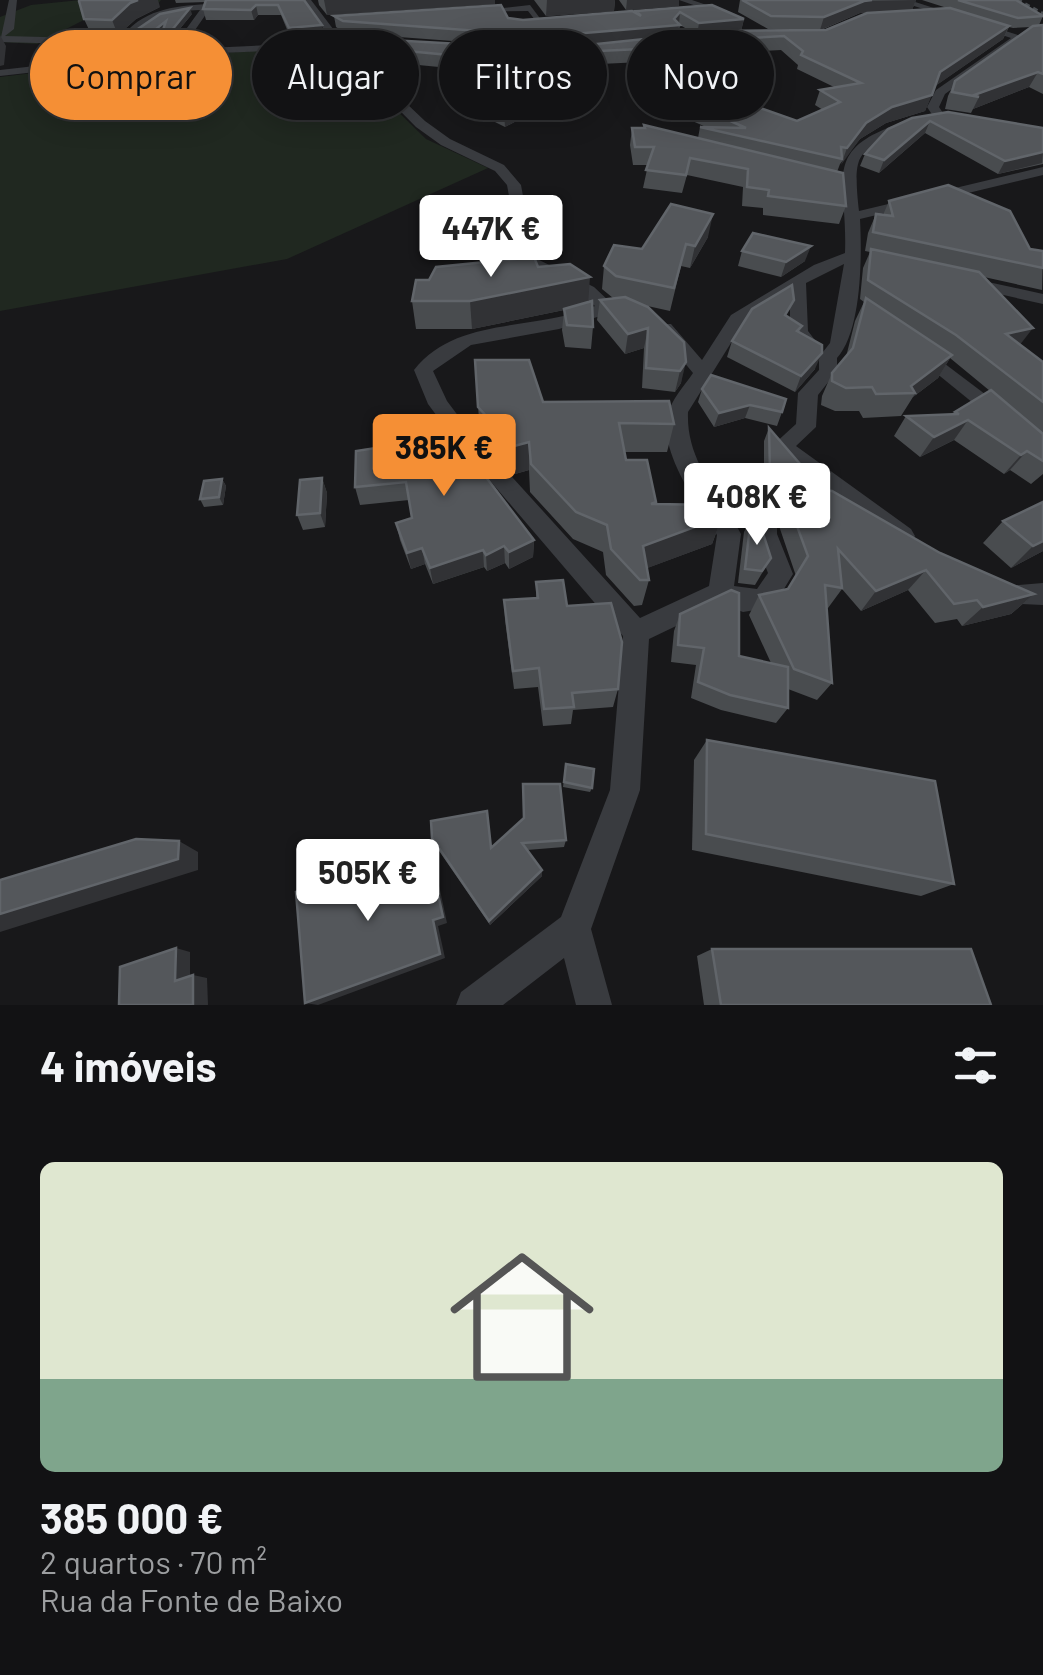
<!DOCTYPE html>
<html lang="pt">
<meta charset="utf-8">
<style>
:root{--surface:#121214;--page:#1f2022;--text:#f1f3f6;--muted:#9c9ea0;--line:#313234;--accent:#f58f35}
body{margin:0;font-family:Barlow,sans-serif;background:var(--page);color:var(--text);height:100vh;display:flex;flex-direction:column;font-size:38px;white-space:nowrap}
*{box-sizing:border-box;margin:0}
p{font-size:32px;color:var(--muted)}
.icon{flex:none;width:55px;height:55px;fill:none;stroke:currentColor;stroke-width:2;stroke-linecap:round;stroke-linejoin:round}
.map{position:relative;height:1005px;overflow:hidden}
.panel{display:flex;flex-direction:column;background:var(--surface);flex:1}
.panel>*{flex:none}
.banner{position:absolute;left:30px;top:30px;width:985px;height:90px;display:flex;gap:20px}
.price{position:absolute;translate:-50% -85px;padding:0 22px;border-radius:10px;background:#fff;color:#222;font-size:32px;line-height:65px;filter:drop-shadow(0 2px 5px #0008)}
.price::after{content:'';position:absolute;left:50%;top:60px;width:30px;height:22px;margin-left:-15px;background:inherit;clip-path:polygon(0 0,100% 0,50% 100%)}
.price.current{background:var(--accent);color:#111}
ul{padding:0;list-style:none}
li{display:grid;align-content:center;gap:20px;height:530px;padding:0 40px}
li+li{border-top:2px solid var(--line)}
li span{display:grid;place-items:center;height:310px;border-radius:15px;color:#555}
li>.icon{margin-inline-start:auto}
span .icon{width:180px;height:180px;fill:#fffc;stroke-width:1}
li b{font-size:42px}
h2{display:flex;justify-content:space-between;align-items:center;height:120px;padding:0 40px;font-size:42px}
.chip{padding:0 35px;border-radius:45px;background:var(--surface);box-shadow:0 5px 25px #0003,0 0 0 2px var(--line);font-size:35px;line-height:90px}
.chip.current{background:var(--accent);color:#111}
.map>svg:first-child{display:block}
.green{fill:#202820}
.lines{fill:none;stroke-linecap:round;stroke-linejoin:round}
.minor{fill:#393b3f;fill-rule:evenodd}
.rail{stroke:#4c5054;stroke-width:4;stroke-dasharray:5 4;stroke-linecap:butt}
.wall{fill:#494c4f}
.shaded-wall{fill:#313235}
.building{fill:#54575b;stroke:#61656a;stroke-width:2.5}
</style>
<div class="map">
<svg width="1043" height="1005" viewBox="0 0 1043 1005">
<rect width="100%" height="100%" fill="#18181a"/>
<g class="green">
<polygon points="81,0 161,0 156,6 111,6 37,44 0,42 0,17 31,5"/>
<polygon points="332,46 371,84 310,94 320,107 384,98 426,139 488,168 287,259 0,311 0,77 175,56"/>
</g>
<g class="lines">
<g class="minor">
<path d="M9,0H17L14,29L5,36L120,39C142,10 172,6 207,4L211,7L186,43V49L333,42L303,0H311L343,42L399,44L395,49L348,48L425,121L450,139L504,165L521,185L523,196L512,229L531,256L594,287L610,302L626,303L629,307L559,329L471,345L433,371L447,401L465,425L640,618L709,586L717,535C698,505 658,452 668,414C671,400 685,385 693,373L659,332V324H671L702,360L731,315L814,265L845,253C848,176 818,148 911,120L917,124C867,158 850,134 859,211L1043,167V175L860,219C862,255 862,331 837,358V371L818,395L816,427L796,446L911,529L915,536L911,543H895L772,446L796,424L798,393L819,370V357L830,343L844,264L806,283L808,331L821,348L818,352H806L790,332V294L744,322L688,412C686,462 719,492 741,534L734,586L757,589L768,573C756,541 745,520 764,489L817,490L825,493L828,499L825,505L777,506V534L793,574L773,607L743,612L722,604L649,639L640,790L591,929L612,1005H576L564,958L503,1005H456L461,992L561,917L610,790L623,636L451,435L428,404L414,370C457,315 536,332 595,306L582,295L519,262L496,229L509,196L507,185L495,171L441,145L416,127L338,48L197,54L0,76V70L176,50V43L200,10C171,11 149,16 129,40L150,41L146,46L0,42Z"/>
<polygon points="679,0 692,0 730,13 722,15"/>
<polygon points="896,0 909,0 1024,37 945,94 939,107 945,116 935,119 927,107 936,90 1011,38"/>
<polygon points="530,5 545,25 539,25 528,11 468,12"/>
<polygon points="747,33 744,38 671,46 666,43"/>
<polygon points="965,277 1043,294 1043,304 959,285 957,282"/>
<polygon points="920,345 1043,438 1043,457 1036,454 914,355 911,351"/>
<polygon points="1043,583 1043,605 996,603 992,595 996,587"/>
</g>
<polyline class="rail" points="1017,0 1043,14"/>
</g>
<g class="wall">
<polygon points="175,0 304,0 324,36 291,39 281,15 258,15 254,20 206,20 203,9 206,2 176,3"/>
<polygon points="318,0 495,0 495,4 327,15 319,5"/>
<polygon points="534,0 615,0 614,11 546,16"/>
<polygon points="619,0 679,0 679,6 626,10"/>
<polygon points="740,0 916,0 912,10 860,13 821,30 947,8 922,0 1016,0 1043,16 1039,25 1043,25 1043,94 1029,87 973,109 971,113 945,109 948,96 955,81 1031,27 1013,28 1009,27 1003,39 935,86 925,111 886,123 860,139 840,164 837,172 846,206 839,224 763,215 763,208 742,206 743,187 687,175 682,193 643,188 648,165 633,165 630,145 632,128 644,128 644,125 698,138 700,127 706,127 681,116 684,100 797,121 823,110 815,105 820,90 834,87 797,69 798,65 781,50 728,53 714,45 716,33 697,35 680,25 678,36 705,46 703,59 580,65 579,76 536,76 537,110 505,127 479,114 480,71 367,60 365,47 549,48 345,33 336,27 334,16 508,18 523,20 636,14 636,11 712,5 744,19 741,31 813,30 768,29 738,12"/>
<polygon points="160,7 136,19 118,35 91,34 84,19"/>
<polygon points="192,14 165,47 161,48 163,31 153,39 137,37 135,31"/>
<polygon points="912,118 1043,128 1043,164 998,174 925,133 879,173 860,166 865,154"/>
<polygon points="889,201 1030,249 1043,251 1042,290 984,277 1020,345 1043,362 1043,474 1031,484 1010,470 1004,474 954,440 920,457 894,436 906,416 953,415 955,412 990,391 950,358 938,378 913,397 901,416 863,418 859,411 835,411 821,405 822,396 832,373 846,357 855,321 864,302 860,299 863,268 870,252 865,251 868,233 876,214 883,215"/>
<polygon points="708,237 690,268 681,266 670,311 643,305 684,342 681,383 675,392 642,388 644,348 625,354 597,320 600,300 613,298 602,289 604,266 642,249"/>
<polygon points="742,251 805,261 781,277 738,266"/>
<polygon points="538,267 588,302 593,327 591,349 565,347 562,330 564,310 472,329 416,329 412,301 429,280"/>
<polygon points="788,317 802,326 799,333 815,369 795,392 727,357 732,341"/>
<polygon points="475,360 543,402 674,424 667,452 624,452 626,460 656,504 722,517 712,544 647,568 649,580 642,605 634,606 606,575 603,552 573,539 530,492 529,470 515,474 480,435"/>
<polygon points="702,389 782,412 777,426 745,418 714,427 698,402"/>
<polygon points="769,428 793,476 727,503 715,485 720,473 764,471 764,441"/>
<polygon points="356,451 487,478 534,540 533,557 509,569 505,563 487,571 484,567 433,584 425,564 411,569 400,540 396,523 412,518 409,500 360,505 355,487"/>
<polygon points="322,478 327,493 325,527 303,530 297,515"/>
<polygon points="222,479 226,486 223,505 204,507 200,499"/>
<polygon points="792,487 940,553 1034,594 1011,614 962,626 957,619 935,623 908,590 861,611 842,589 828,608 827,608 832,683 817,700 788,689 788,708 776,723 721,710 691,698 696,665 671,662 674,631 680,614 739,656 771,663 749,615 759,595 788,589 796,576 776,517"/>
<polygon points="751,518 771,558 755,585 738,583 744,532"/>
<polygon points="1003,521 1043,551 1011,568 983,543"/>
<polygon points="536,582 567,606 618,689 613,707 573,710 571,724 543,726 538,687 514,689 505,620 504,600 536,598"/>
<polygon points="707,740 954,884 921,896 692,850 694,760"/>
<polygon points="566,764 592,788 590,792 563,787"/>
<polygon points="523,819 566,840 564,847 527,850 542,870 542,876 490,925 435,845 432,838 491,847"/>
<polygon points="712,949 991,1005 704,1005 697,956"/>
</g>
<g class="shaded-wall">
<polygon points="138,0 158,0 160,7 136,19 118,35 112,20 130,3"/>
<polygon points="324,0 495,0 495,4 327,15"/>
<polygon points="547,0 615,0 614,11 546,16"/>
<polygon points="627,0 679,0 679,6 626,10"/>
<polygon points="916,0 912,10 860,13 820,30 824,17 864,1"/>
<polygon points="256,5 258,15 254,20 251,10"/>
<polygon points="190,8 192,14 165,47 161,48 159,42"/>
<polygon points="680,12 678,36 549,48 549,36 674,19"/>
<polygon points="744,19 741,31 716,31 716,33 697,35 699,23"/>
<polygon points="166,21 168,26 153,39 151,33"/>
<polygon points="322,25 324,36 291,39 289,28"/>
<polygon points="1009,26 1003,39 934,87 940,72"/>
<polygon points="0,35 6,46 4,65 0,66"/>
<polygon points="1038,72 1029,87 973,109 979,97 974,96"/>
<polygon points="932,95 925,111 886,123 860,139 841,165 847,148 866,123 892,107"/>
<polygon points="537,96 537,110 505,127 504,112"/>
<polygon points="930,121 925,133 879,173 884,160"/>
<polygon points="1043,152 1042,163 998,174 1005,161"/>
<polygon points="713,214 708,237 690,268 695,246"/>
<polygon points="811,246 805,261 781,277 786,262"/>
<polygon points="590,277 588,305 472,329 470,301"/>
<polygon points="648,328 644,348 625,354 628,334"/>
<polygon points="1033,328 1019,346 1006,334"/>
<polygon points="822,353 815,369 795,392 801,376"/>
<polygon points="952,355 938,378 913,397 915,393 911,386"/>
<polygon points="686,362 681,383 675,392 680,371"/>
<polygon points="750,405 745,418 714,427 719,413"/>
<polygon points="968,420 954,440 920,457 934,437"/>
<polygon points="529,442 529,470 515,474 514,446"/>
<polygon points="1027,451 1010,470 1004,474 1021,455"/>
<polygon points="800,464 793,476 727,503 731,490"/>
<polygon points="486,465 487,483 479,468"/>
<polygon points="322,478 327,493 325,527 320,513"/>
<polygon points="222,479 226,486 223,505 219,497"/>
<polygon points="722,517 712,544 637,572 643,546"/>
<polygon points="534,540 533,557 509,569 509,552"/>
<polygon points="1043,541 1043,551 1011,568 1033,546"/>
<polygon points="504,546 505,563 487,571 486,555"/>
<polygon points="422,548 425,564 411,569 407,553"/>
<polygon points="483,550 484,567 433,584 430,568"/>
<polygon points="926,570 908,590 861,611 876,591"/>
<polygon points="1034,594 1011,614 962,626 983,607"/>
<polygon points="179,841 198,852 198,870 0,932 0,914"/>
<polygon points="428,848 433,857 447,923 438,926 445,958 318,1005 305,1003 433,920"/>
<polygon points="542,870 542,876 490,925 489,921"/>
<polygon points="176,948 190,952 190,984 175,981"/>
<polygon points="193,975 207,978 208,1005 193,1005"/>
</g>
<g class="building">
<polygon points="80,0 138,0 130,3 112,20 84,19 79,1"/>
<polygon points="206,0 304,0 322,25 289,28 278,5 256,5 251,10 203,9"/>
<polygon points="742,0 872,0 864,1 824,17 771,16"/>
<polygon points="958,0 1016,0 1043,16 1018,18"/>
<polygon points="501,5 508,18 523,20 632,11 641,16 636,11 712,5 744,19 699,23 680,12 674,19 680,25 549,36 343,21 334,16"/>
<polygon points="190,8 163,41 159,42 166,21 151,33 135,31 160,14"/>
<polygon points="950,8 1009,26 940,72 932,95 892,107 866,123 847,148 841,147 842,159 700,127 746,128 684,100 712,91 797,121 840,102 820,90 861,83 801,55 803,51 784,36 731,39 716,31 826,30 867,13"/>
<polygon points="1043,25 1043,74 1038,72 974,95 979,97 952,92 955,81 1033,26"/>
<polygon points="692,34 705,46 578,52 580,62 536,62 537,96 504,112 479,100 480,58 365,47 372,39 549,49"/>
<polygon points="948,112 1043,128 1043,152 1005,161 930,121 884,160 865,154 888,129 912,118"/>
<polygon points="644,125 843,173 846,206 768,196 769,190 747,187 748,169 690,158 686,175 646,170 654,147 635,147 632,128 645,128"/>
<polygon points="948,185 1010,211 1030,249 1043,251 1043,268 873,232 876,214 893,216 889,201"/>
<polygon points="671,204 713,214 695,246 686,244 674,288 616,276 604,266 614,245 642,249"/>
<polygon points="753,233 811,246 786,262 742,251"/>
<polygon points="871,249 979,272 1033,328 1006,334 1043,362 1043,402 956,335 868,280"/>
<polygon points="534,257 538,267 570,264 590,277 470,301 412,301 416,280 429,280 436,267"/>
<polygon points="792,285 794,300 785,315 802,326 797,331 822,345 822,353 801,376 732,341 752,309"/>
<polygon points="625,297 648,307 684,342 686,362 680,371 646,368 648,328 628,334 600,300"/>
<polygon points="866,298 952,355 911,386 915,393 876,394 872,387 846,388 832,381 832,373 853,348"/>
<polygon points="592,301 593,327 567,325 564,309"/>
<polygon points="475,360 529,360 543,402 669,401 674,424 619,423 626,460 647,460 656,502 651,504 721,505 722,517 643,546 649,580 640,580 611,549 607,525 576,512 531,464 529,442 514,446 478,407"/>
<polygon points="711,375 786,399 782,412 750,405 719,413 702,389"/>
<polygon points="991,390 1043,434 1043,461 1027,451 1021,455 968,420 934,437 906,416 959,414 955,412"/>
<polygon points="769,428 800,464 731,490 720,473 770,471"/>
<polygon points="460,435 486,465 479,468 534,540 509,552 504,546 486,555 483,550 430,568 422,548 407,553 396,523 412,518 406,482 355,487 356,451"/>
<polygon points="322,478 320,513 297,515 300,480"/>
<polygon points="222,479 219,497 200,499 204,481"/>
<polygon points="792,487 832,491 940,553 1034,594 983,607 977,600 954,604 926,570 876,591 838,549 842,588 825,585 832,683 794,669 759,595 788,589 808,556 786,496"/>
<polygon points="1043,502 1043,541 1033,546 1003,521"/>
<polygon points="751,518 758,518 771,558 762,571 745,569"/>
<polygon points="563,580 567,606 611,603 622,642 618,689 572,693 574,707 544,709 539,668 513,671 504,600 538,598 536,582"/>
<polygon points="731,590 739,593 739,656 788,667 788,708 730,695 698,682 704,648 678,645 680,614"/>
<polygon points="707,740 935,781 954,884 706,834"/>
<polygon points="566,764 594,769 592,788 564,782"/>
<polygon points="523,784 560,784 566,840 522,843 542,870 489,921 432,838 431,821 487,811 491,848 524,818"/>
<polygon points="136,839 179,841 178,859 0,914 0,880"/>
<polygon points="428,848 443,917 433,920 440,954 305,1003 296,892"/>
<polygon points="176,948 175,981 193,975 193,1005 119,1005 120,967"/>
<polygon points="712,949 971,949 991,1005 721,1005"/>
</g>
</svg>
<b class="price" style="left:491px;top:280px">447K €</b>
<b class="price current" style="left:444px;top:499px">385K €</b>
<b class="price" style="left:757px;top:548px">408K €</b>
<b class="price" style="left:368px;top:924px">505K €</b>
<div class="banner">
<a class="chip current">Comprar</a>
<a class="chip">Alugar</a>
<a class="chip">Filtros</a>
<a class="chip">Novo</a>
</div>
</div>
<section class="panel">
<h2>4 imóveis<svg class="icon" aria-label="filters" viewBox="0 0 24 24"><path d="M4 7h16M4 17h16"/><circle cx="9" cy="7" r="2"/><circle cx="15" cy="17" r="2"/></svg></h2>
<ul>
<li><span style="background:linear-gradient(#dfe7d0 70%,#7fa58c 0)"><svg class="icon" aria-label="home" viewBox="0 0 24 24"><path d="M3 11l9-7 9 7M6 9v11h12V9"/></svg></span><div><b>385 000 €</b><p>2 quartos · 70 m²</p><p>Rua da Fonte de Baixo</p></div></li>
</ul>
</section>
